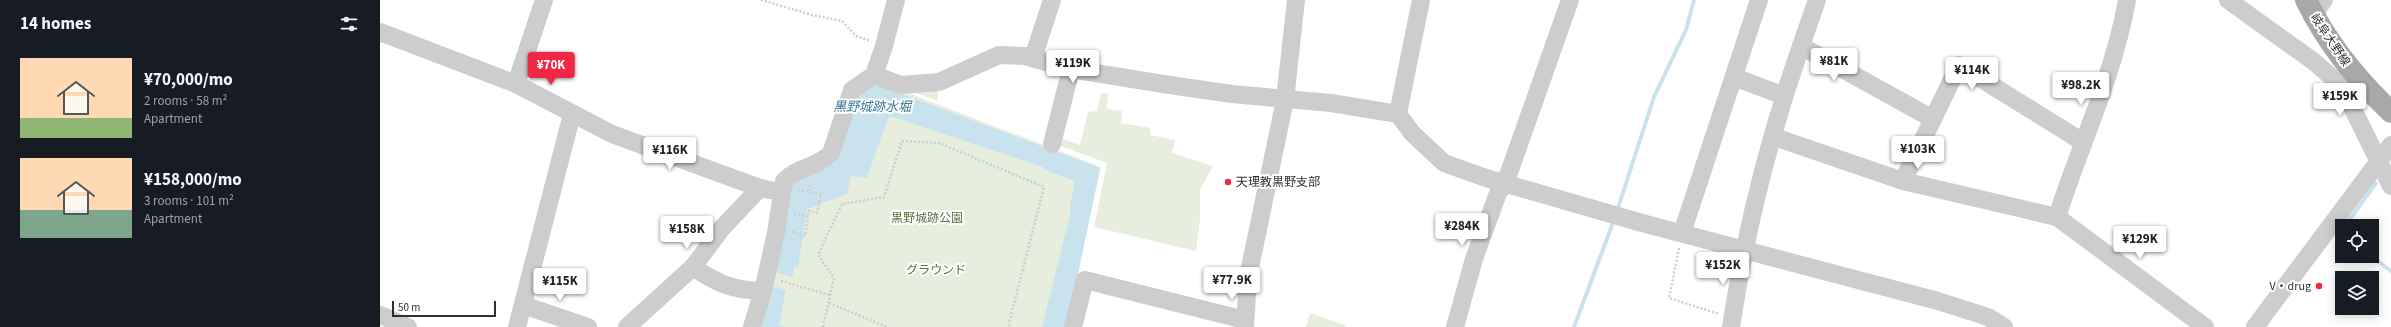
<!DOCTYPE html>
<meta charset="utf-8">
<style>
:root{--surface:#171b24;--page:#20242c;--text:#f1f3f6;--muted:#9ea1a6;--accent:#f02846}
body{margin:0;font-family:"Source Sans 3","Noto Sans JP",sans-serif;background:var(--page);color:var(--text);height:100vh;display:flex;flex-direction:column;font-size:15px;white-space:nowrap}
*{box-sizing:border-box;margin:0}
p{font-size:13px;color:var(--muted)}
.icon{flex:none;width:22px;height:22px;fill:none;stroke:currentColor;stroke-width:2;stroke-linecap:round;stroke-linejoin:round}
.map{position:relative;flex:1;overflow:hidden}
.details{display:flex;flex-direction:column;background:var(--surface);width:380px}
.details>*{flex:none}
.tools{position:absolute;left:1955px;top:219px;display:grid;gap:8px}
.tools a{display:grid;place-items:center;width:44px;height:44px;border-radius:0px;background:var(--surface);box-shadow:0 2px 10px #0003;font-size:20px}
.scale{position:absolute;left:12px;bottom:10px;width:104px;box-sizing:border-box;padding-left:4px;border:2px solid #303030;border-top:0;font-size:11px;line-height:14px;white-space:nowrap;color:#303030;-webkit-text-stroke:3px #fff;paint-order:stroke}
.price{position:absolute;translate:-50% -34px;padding:0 9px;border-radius:4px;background:#fff;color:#222;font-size:13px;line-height:26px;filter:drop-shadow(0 1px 2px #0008)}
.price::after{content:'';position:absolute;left:50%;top:24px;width:12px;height:9px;margin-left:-6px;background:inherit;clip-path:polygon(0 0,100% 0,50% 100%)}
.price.selected{background:var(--accent);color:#fff}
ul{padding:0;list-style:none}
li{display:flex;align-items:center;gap:12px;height:100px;padding:0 20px}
li span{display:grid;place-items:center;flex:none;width:112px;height:80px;border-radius:0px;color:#555}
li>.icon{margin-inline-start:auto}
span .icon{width:48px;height:48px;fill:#fffc;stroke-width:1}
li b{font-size:17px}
h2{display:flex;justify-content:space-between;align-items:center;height:48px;padding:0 20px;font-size:17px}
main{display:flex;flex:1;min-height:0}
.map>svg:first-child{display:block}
.green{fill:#e7eedd}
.water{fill:#c8e3ee}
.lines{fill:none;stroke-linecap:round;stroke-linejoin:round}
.stream{stroke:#c8e3ee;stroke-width:4}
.path{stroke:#cdcdcd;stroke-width:2.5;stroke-dasharray:2 2;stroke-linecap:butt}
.minor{stroke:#cdcdcd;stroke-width:18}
.major{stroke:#a8a8a8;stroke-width:22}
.poi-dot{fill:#f02846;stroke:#fff;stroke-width:1.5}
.labels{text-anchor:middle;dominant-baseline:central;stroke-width:4;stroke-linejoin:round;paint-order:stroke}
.street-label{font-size:12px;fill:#303030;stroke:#fff}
.poi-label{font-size:12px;fill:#303030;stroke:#fff;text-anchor:start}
.park-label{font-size:12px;fill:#576f3a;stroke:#fff}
.water-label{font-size:13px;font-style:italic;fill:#387a98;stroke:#fff}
</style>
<main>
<section class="details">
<h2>14 homes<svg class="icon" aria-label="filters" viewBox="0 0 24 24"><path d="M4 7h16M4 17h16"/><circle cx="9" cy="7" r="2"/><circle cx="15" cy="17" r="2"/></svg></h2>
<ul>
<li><span style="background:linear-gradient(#ffd9b3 75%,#8fb573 0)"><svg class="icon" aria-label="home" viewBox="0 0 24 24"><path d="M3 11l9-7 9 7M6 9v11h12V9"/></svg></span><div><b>¥70,000/mo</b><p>2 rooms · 58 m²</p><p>Apartment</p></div></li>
<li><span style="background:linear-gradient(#ffd9b3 65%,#7fa58c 0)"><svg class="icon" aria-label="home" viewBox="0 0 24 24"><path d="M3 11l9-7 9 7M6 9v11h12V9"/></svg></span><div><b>¥158,000/mo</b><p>3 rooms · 101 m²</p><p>Apartment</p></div></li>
</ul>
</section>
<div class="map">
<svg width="2011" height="327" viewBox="0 0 2011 327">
<rect width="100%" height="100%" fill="#fff"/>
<g class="green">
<polygon points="497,81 721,167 686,327 378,327 409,182 454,160 476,93"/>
<polygon points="521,87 559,88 557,101"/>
<polygon points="721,93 728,93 727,109 742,111 741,123 770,128 770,135 795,140 792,153 833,166 820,190 820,219 816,251 714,227 727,163 678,145 680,138 700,145 708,112 717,111"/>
<polygon points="930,313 965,325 965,327 926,327"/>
</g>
<g class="water">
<polygon points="498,85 720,168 687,327 662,327 699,179 513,117 508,118 487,178 471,176 467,194 427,209 418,267 415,266 412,277 393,271 409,184 455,162 477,93"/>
<polygon points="390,286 406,290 399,325 404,327 380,327"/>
</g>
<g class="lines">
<g class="stream">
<polyline points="665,168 697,180 692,207"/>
<polyline points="1237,211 1274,97 1306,30 1314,0"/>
<polyline points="1965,226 1996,183"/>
<polyline points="1962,231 1960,233 1962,235"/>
<polyline points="1991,256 2011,271"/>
<polyline points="1194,327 1234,220"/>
</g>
<g class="path">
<polyline points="381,0 432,15 462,21 476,36 491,41"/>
<polyline points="418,190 429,192 431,182"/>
<polyline points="414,214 428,217 429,211 437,213 441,194 429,192"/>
<polyline points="414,231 413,232 425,236 428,217"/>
<polyline points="1299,248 1289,298 1339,314"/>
<polyline points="401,281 450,295"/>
<polyline points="449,303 507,327"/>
<polyline points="443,327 454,278 438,255 462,204 504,197 522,141 559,143 664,187 628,327"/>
</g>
<g class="minor">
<polyline points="1848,0 1933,61 1961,85 2011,186"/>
<polyline points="1933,15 1944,0"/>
<polyline points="0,32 136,84 232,134 380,188 400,192"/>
<polyline points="1421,46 1437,0"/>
<polyline points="653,58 672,0"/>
<polyline points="494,75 521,85 559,82 619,55 645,56 691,69 783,84 852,94 951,103 1018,114 1032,133 1064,163 1106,178 1262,223 1558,301 1608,317 1624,327"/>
<polyline points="1354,77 1404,96"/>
<polyline points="136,84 164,0"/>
<polyline points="1018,114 1041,0"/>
<polyline points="1394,137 1523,181 1677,217 1825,327"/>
<polyline points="672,144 691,69"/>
<polyline points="1523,181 1579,65 1703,142"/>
<path d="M1677,217C1700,145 1734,75 1747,0"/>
<polyline points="1302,233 1379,0"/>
<path d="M313,267C338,284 352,290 383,291"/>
<polyline points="143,305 208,327"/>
<polyline points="0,315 28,327"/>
<polyline points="137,327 192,114"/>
<polyline points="247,327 313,267 342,228 380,188"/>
<path d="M372,327L383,291L396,233L404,181C417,167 438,167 451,153L472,90L494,75L504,46L516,0"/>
<polyline points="693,327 705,280 865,320"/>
<polyline points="865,327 868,277 905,100 916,0"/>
<polyline points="1075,327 1094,259 1118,193 1125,184 1190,0"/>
<path d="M1351,327C1365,234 1390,135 1421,46L1553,119"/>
<polyline points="1875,327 2011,145"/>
</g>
<path class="major" d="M1926,0C1947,43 1976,79 2011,112"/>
</g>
<g class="poi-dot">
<circle cx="848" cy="182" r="4"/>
<circle cx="1939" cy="286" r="4"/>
</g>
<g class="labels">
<g class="street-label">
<text transform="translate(1950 40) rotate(56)">岐阜大野線</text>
</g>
<g class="poi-label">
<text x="856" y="182">天理教黒野支部</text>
<text x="1931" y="286" text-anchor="end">V・drug</text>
</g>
<g class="park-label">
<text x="547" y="218">黒野城跡公園</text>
<text x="556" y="270">グラウンド</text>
</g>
<g class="water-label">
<text x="492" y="107">黒野城跡水堀</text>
</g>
</g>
</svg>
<div class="tools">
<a><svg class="icon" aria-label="locate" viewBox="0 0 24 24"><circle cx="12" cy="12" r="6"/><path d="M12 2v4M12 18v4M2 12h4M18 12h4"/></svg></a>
<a><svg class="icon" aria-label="layers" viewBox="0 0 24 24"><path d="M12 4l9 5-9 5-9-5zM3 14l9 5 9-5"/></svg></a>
</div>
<div class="scale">50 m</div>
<b class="price" style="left:1454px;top:82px">¥81K</b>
<b class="price" style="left:693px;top:84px">¥119K</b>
<b class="price selected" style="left:171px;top:86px">¥70K</b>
<b class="price" style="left:1592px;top:91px">¥114K</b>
<b class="price" style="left:1701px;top:106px">¥98.2K</b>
<b class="price" style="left:1960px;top:117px">¥159K</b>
<b class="price" style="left:1538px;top:170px">¥103K</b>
<b class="price" style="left:290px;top:171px">¥116K</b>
<b class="price" style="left:1082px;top:247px">¥284K</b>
<b class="price" style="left:307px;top:250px">¥158K</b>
<b class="price" style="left:1760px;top:260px">¥129K</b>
<b class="price" style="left:1343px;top:286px">¥152K</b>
<b class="price" style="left:852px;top:301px">¥77.9K</b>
<b class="price" style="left:180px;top:302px">¥115K</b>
</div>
</main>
